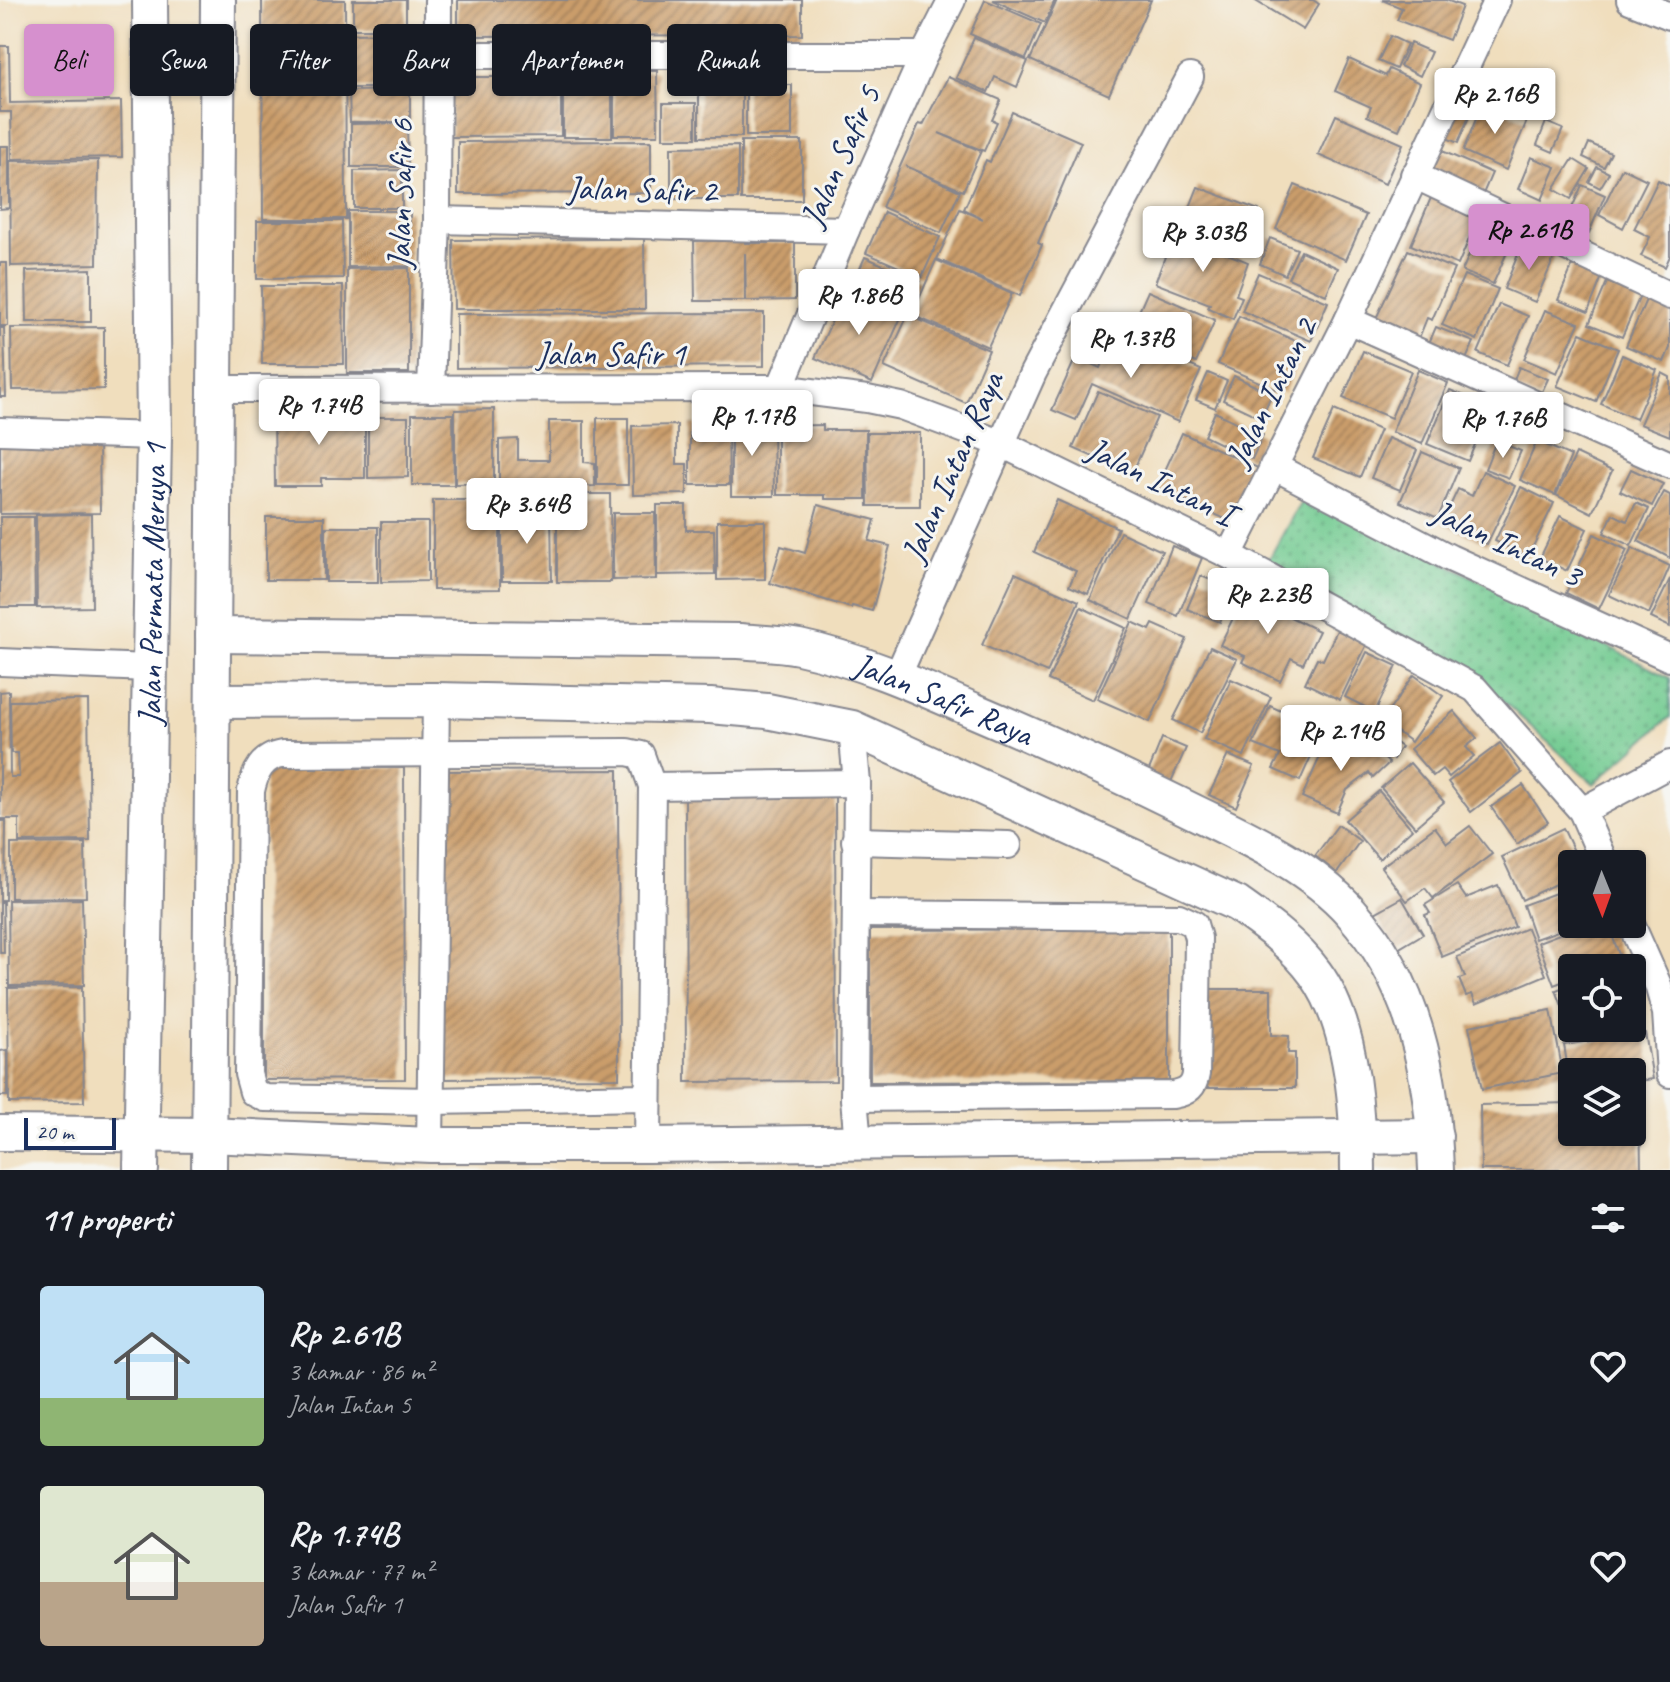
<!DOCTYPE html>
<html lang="id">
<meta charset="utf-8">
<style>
:root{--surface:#171b24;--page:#242831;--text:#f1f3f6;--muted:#9ea1a6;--accent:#d690ce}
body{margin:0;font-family:Caveat,sans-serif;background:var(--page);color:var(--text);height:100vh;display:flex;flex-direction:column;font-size:30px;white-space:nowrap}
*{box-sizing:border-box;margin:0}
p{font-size:26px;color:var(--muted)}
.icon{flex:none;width:44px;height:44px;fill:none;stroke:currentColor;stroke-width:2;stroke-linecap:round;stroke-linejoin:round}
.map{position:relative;height:1170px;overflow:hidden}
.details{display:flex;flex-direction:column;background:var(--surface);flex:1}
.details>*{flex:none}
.banner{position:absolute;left:24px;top:24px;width:800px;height:72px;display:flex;gap:16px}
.needle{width:52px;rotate:179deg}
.buttons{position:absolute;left:1558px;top:850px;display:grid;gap:16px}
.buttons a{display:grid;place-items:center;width:88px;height:88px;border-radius:8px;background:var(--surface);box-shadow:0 2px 6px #0004;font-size:40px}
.scale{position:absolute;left:24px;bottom:20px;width:92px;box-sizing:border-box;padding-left:8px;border:4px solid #1b2f5e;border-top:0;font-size:22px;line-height:28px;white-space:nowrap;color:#1b2f5e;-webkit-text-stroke:6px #f6f6f2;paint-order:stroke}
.price{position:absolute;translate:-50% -68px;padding:0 18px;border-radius:8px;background:#fff;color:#222;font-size:26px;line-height:52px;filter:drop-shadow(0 2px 4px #0008)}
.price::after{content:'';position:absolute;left:50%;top:48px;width:24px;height:18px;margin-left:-12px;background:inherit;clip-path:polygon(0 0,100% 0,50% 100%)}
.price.current{background:var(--accent);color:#111}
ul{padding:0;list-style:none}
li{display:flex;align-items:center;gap:24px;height:200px;padding:0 40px}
li span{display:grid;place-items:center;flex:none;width:224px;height:160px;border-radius:8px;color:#555}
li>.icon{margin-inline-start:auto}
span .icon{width:96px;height:96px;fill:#fffc;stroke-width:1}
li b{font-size:34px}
h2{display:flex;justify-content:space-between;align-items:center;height:96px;padding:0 40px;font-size:34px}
.tag{padding:0 28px;border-radius:8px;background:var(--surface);box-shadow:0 2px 6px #0004;font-size:28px;line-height:72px}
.tag.current{background:var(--accent);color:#111}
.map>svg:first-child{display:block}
.garden{fill:url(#garden-dots);stroke:#467c77;stroke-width:2}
.building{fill:url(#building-hatch)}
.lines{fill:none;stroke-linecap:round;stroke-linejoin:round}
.minor-casing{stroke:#86868e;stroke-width:30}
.tertiary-casing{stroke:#86868e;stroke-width:38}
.minor{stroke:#fff;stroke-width:26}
.tertiary{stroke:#fff;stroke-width:34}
.labels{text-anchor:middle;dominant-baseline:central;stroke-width:6;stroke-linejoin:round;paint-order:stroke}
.street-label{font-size:34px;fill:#1b2f5e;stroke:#f6f6f2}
</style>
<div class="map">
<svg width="1670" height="1170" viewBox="0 0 1670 1170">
<defs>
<pattern id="garden-dots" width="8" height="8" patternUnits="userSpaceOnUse" patternTransform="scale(2)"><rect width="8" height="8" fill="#71ca90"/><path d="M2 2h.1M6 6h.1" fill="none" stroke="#5ca479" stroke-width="1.8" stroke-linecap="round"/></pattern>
<pattern id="building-hatch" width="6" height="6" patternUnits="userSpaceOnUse" patternTransform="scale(2)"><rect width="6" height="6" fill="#ca9d6b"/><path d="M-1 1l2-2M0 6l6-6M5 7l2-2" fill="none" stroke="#a3805b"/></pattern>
</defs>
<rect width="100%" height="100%" fill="#f6f6f2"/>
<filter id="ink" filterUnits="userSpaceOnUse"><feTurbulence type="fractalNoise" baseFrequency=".0125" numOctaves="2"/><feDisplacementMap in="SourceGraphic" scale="16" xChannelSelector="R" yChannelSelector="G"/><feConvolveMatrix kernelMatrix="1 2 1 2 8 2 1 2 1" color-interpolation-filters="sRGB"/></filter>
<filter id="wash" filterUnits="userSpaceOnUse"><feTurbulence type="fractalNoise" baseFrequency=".006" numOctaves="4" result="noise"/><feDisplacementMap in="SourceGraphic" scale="32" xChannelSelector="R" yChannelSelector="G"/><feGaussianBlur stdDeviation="1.8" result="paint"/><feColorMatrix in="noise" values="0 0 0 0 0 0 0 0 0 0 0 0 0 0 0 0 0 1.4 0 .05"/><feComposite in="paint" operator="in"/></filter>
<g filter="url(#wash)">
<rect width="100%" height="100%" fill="#f0debd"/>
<polygon class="garden" points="1306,492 1670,678 1670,717 1594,784 1480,680 1264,568"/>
<g id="blocks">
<g class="building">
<polygon points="262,0 345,0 346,219 263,219"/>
<rect x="353" y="0" width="53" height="29"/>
<polygon points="458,0 802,0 802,35 458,36"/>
<polygon points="985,0 1041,24 1026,59 970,34"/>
<polygon points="993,0 1055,0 1045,23"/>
<polygon points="1057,0 1151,0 1109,95 1030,60"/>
<polygon points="1254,0 1313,0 1319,4 1303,30"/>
<polygon points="1382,0 1446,0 1462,6 1449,40 1397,20 1402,8"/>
<polygon points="411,33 412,88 348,88 347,34"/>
<polygon points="1390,36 1407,44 1396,69 1378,61"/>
<polygon points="974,38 1028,61 1017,87 995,77 988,92 956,78"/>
<polygon points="1410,43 1431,52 1420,76 1400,66"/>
<polygon points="0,46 9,46 10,103 121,101 122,157 12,159 11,112 0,112"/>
<polygon points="1349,59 1386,76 1389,69 1420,83 1399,130 1367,116 1371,107 1335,91"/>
<polygon points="614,71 657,71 658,135 614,135"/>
<rect x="563" y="75" width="49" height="62"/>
<polygon points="450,77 517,77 517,80 561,80 561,136 451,137"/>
<polygon points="948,77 1001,100 992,120 997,122 984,151 939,133 981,151 963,191 906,166 960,191 941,233 882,207 919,124 923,125"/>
<rect x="699" y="78" width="43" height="59"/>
<rect x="746" y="85" width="46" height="51"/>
<polygon points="410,90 410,122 350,122 349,91"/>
<polygon points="1483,102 1527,121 1506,170 1463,151"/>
<rect x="663" y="103" width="33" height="35"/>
<polygon points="1448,103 1471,112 1458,143 1435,133"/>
<polygon points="1012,112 1081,142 1038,243 1042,245 1020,296 937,259 960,209 983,219 964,209 986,160 990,162"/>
<polygon points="1336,115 1403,144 1385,184 1318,155"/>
<polygon points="1546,122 1563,129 1553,152 1537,145"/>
<polygon points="407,123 408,167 351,167 351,124"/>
<polygon points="651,141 651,193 458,194 458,142"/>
<rect x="741" y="141" width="61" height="59"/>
<polygon points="1589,143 1611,153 1604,167 1583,157"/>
<polygon points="0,146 9,146 9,208 0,209"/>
<polygon points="738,146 738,199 671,199 671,147"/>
<polygon points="1440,150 1492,173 1483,194 1430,173"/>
<polygon points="1531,157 1556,167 1542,200 1518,189"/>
<polygon points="1573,159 1589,169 1571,199 1554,189"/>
<polygon points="98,160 97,264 11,266 10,161"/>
<polygon points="1597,167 1609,173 1600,188 1589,182"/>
<polygon points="1622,168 1647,180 1623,228 1599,215"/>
<polygon points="402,170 402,208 354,208 354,171"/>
<polygon points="1658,180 1670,186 1670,256 1665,267 1641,256 1650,237 1634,229"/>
<polygon points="1295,185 1366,215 1346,260 1276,229"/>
<polygon points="1582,185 1605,195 1589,233 1565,224"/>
<polygon points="1198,187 1259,210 1242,253 1181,230"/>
<polygon points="1433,193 1480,213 1458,265 1411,245"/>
<polygon points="348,211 410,211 410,266 348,267"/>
<polygon points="884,212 940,237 922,277 866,253"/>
<polygon points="257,221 342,221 343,278 257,279"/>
<polygon points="1481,228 1512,241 1493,284 1462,271"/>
<polygon points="1174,233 1248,262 1236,295 1242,297 1233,319 1208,308 1210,304 1155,283"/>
<polygon points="1270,238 1297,249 1285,275 1260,264"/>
<polygon points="607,239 644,239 645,309 454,309 453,240"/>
<polygon points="745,240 745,243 795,243 795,300 746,301 745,253 745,301 695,301 694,241"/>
<polygon points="1523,242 1555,256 1535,302 1504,289"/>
<polygon points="1408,250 1454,269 1432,320 1427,318 1417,343 1373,325"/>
<polygon points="1301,251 1338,268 1326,295 1288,278"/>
<polygon points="865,257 920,281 906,313 851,289"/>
<polygon points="936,260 1012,294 988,347 912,315"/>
<polygon points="1574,262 1603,274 1588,312 1558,300"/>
<polygon points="0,263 7,263 8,326 0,326"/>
<polygon points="409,268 409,373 347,373 347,269"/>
<polygon points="91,269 91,322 27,322 26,271"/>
<polygon points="1258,273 1328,302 1311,341 1242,311"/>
<polygon points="1464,275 1498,289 1477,340 1442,325"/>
<polygon points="1607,282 1640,296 1622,337 1589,324"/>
<polygon points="261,286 343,286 344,364 262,364"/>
<polygon points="846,290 902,315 872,383 815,358"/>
<polygon points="1148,291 1215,320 1196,363 1129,334"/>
<polygon points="1648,295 1670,304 1670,348 1664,362 1626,346"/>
<polygon points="1499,304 1528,316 1507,365 1478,353"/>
<polygon points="1545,310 1579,323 1557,373 1524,359"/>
<polygon points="764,313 764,366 456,368 456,314"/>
<polygon points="908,315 989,350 966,403 884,367"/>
<polygon points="1239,316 1305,345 1284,393 1218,364"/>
<polygon points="104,327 104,389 12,390 11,328"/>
<polygon points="1436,327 1474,342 1463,366 1426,350"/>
<polygon points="0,328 4,328 6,397 0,397"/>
<polygon points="1115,333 1201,370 1178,422 1092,384 1076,420 1052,410 1076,357 1100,368"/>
<polygon points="1580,333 1618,349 1596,402 1557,386"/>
<polygon points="1363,351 1411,371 1391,418 1343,398"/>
<polygon points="1622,355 1657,370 1636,419 1601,404"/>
<polygon points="1519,367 1548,379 1539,398 1511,387"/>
<polygon points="1418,370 1448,383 1422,444 1392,432"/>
<polygon points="1208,373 1227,381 1215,408 1196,400"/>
<polygon points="1662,373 1670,377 1670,436 1640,424"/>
<polygon points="1234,376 1272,394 1261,418 1223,400"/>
<polygon points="1450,390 1491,407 1468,461 1427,444"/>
<polygon points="1098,391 1157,417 1132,474 1073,448"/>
<polygon points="494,409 494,483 455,484 455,410"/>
<polygon points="1334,410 1380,430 1360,477 1313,458"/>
<polygon points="365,411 365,478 321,478 321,486 275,486 274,412"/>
<polygon points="1215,412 1263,435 1252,459 1204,436"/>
<polygon points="412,414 453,414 454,485 412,485"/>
<polygon points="368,417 408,417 408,477 368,478"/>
<rect x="597" y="418" width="31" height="67"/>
<polygon points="731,419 773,419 774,496 731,496"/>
<polygon points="549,421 584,421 584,462 595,463 595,486 548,487 548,493 499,493 499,440 518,439 518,460 549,460"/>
<polygon points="690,424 728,424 729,485 690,485"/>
<polygon points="677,425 677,464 687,464 687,494 633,495 632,426"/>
<polygon points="823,425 823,430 866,430 866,499 825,499 825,495 777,495 777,426"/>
<polygon points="867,433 920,433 920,506 868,506"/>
<polygon points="1182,433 1260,469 1234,523 1157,488"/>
<polygon points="1388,438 1417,450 1400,490 1371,478"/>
<polygon points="99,441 100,513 0,514 0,442"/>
<polygon points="1496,441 1521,451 1509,478 1485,469"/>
<polygon points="1537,441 1571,456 1555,495 1520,480"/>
<polygon points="1422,452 1459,468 1438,518 1400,502"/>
<polygon points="1576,454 1612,471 1592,513 1556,495"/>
<polygon points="1631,469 1663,484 1652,506 1620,491"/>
<polygon points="1483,471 1515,486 1487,544 1442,523 1458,489 1472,496"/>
<polygon points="1521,487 1554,503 1528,557 1495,541"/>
<polygon points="1664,492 1670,495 1670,558 1638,541"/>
<polygon points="557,494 610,494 611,582 557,582"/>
<polygon points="433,500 500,500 500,589 433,590"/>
<polygon points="1057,500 1118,528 1088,594 1069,586 1076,571 1034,552"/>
<polygon points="1636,503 1649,509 1631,546 1604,533 1613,514 1627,521"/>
<polygon points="657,505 686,505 686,530 714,530 715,574 657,575"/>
<polygon points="818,505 875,520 869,541 890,546 872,611 852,606 851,608 770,583 781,546 805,553"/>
<polygon points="502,511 551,511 552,581 502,581"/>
<polygon points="613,513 655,513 656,579 613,580"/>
<polygon points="91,514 92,607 37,608 36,515"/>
<polygon points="1560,516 1587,529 1567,571 1540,558"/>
<polygon points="0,517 34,517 35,607 0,607"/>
<rect x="266" y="517" width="58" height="63"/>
<polygon points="717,521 765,521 765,579 717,580"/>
<polygon points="381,522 428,522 428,581 381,582"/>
<rect x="326" y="527" width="52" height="55"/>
<polygon points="1120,532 1162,551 1131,619 1090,600"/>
<polygon points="1594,534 1627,550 1599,609 1566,593"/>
<polygon points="1172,546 1202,558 1178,616 1149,604"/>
<polygon points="1632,548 1670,566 1649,614 1609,595"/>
<polygon points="1015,573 1079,601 1047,673 982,645"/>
<polygon points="1201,576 1234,589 1220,622 1187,609"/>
<polygon points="1670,579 1670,627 1651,618"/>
<polygon points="1247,589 1292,611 1290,617 1319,631 1303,664 1291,658 1280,681 1242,662 1245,656 1220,645"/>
<polygon points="1081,607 1126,628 1093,700 1048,680"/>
<polygon points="1132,622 1150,630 1153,624 1187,639 1150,722 1097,699"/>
<polygon points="1337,630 1367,644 1340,700 1305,683 1317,658 1323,660"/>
<polygon points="1210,647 1237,659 1200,733 1173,720"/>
<polygon points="1367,652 1397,666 1375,712 1345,697"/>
<polygon points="1414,675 1443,696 1411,742 1382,721"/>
<polygon points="1231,679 1271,697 1244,756 1204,739"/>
<polygon points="9,691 10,777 19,777 18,753 11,753 10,701 88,700 90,841 19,842 19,819 0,819 0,692"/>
<polygon points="1270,706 1297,718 1301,709 1327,720 1300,781 1273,769 1280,755 1253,744"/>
<polygon points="1454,711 1477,738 1466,747 1474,756 1449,777 1442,769 1433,776 1410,749"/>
<polygon points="1376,729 1401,747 1393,759 1368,741"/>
<polygon points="1162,738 1186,748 1170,784 1147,775"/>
<polygon points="1328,739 1358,753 1369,743 1389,763 1373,778 1369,773 1347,790 1337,813 1302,797"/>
<polygon points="1500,743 1522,773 1471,812 1448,782"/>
<polygon points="1228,755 1254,766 1236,807 1209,795"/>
<polygon points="1410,763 1444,802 1415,827 1381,788"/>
<polygon points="264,768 404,768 405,1079 264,1080"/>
<polygon points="618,770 619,1078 441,1079 440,771"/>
<polygon points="1523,785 1548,822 1517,844 1491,807"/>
<polygon points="685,791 835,791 836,1081 686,1082"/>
<polygon points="1379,791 1412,829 1379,859 1345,820"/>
<polygon points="0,821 6,821 5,900 0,900"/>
<polygon points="1338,825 1360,841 1337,873 1315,856"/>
<polygon points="1470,826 1492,854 1433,898 1425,888 1407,901 1381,867 1435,827 1447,843"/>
<polygon points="1563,828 1580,864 1572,864 1572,876 1522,900 1502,857"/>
<polygon points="85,843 86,897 11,898 11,844"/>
<polygon points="1457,885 1466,898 1498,885 1515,927 1442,957 1425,915 1430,913 1425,905"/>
<polygon points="1572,887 1572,926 1535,939 1523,905"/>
<polygon points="1402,898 1423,934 1396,950 1375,913"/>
<polygon points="82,899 84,985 9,986 8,900"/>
<polygon points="0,902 3,902 4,953 0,953"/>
<polygon points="1586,924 1608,924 1621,960 1599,968 1572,968 1572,978 1554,985 1538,942"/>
<polygon points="1527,928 1546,975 1476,1004 1472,994 1466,996 1459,979 1465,977 1457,957"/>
<polygon points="1169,929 1169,1081 870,1082 870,930"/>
<polygon points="1572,984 1572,1013 1566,1016 1556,990"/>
<polygon points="82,987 84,1102 9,1103 8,988"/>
<polygon points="1203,989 1271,989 1271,1035 1289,1036 1288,1053 1295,1053 1295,1088 1203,1088"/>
<polygon points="1551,1010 1563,1073 1482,1089 1469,1026"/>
<polygon points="1645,1033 1653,1079 1632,1082 1632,1072 1572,1072 1570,1082 1564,1045"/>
<polygon points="7,1050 7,1096 0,1096 0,1051"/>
<polygon points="1632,1102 1640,1102 1641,1170 1481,1170 1480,1105 1572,1103 1572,1132 1632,1132"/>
</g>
</g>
</g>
<g filter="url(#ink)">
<use href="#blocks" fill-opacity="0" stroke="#86868e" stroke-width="2"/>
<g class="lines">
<defs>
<g id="minor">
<polyline points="1630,0 1670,16"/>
<polyline points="437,55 924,55"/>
<polyline points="1414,175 1670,296"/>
<polyline points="437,220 846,230"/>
<polyline points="1348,320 1670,465"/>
<polyline points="780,388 846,230 924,55 952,0"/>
<polyline points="215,389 780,388 867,399 901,406 1000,443 1229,555 1475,689 1582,811 1605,864"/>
<polyline points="431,389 437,220 438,0"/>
<polyline points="0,431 154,436"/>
<polyline points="1273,466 1450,558 1670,658"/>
<polyline points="1229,555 1348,320 1497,0"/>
<polyline points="0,662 149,668"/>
<polyline points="897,677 1033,373 1190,77"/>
<polyline points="852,728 857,783 854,1098 858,1143"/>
<polyline points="652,786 857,783"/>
<polyline points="1582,811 1670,764"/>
<polyline points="855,841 1008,845"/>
<polyline points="1631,924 1658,985 1666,1013 1670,1074"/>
<path d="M646,1097L432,1101L265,1098L253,1092L248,1074L251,791C255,772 262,757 282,754L627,752L641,755L652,786L648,1145"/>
<path d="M854,1098L1173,1095C1186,1093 1194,1088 1196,1074L1198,938L1194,924L1179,917L857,914"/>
<polyline points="430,1145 436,700"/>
</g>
<g id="tertiary">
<path id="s1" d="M213,635L739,641C759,643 780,643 799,647C860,660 918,686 975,711C1043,740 1111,771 1178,804C1238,834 1305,861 1351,912C1415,983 1433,1078 1436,1170"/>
<path d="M213,701L436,700L710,706L767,711L852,728L1237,904C1265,924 1294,944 1315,973C1352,1023 1358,1110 1358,1170"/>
<polyline points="0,1133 208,1135 430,1145 648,1145 1435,1136"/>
<path id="s2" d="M141,1170L154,436L150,0"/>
<polyline points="209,1170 218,0"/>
</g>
</defs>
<use href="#minor" class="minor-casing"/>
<use href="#tertiary" class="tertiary-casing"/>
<use href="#minor" class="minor"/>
<use href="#tertiary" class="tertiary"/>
</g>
</g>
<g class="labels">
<g class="street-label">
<text transform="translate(840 156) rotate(-66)">Jalan Safir 5</text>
<text transform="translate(642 189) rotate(1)">Jalan Safir 2</text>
<text transform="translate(400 194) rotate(-89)">Jalan Safir 6</text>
<text x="611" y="353">Jalan Safir 1</text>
<text transform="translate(1271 392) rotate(-63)">Jalan Intan 2</text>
<text transform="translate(952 467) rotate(-66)">Jalan Intan Raya</text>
<text transform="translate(1161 481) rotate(26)">Jalan Intan I</text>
<text transform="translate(1507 543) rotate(25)">Jalan Intan 3</text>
<text stroke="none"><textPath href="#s2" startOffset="586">Jalan Permata Meruya 1</textPath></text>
<text stroke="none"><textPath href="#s1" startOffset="740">Jalan Safir Raya</textPath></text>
</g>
</g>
</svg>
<div class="buttons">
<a><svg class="needle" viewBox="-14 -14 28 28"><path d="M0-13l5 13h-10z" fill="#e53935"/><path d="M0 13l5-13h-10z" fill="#9ea1a6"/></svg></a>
<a><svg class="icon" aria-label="locate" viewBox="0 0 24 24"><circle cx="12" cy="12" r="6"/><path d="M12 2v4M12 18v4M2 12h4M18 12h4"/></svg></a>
<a><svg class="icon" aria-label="layers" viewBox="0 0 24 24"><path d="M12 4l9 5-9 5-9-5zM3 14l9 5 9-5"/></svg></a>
</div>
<div class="scale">20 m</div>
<b class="price" style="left:1495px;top:136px">Rp 2.16B</b>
<b class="price current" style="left:1529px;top:272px">Rp 2.61B</b>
<b class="price" style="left:1203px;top:274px">Rp 3.03B</b>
<b class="price" style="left:859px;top:337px">Rp 1.86B</b>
<b class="price" style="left:1131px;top:380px">Rp 1.37B</b>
<b class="price" style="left:319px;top:447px">Rp 1.74B</b>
<b class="price" style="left:752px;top:458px">Rp 1.17B</b>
<b class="price" style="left:1503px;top:460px">Rp 1.76B</b>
<b class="price" style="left:527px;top:546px">Rp 3.64B</b>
<b class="price" style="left:1268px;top:636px">Rp 2.23B</b>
<b class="price" style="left:1341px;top:773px">Rp 2.14B</b>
<div class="banner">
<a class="tag current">Beli</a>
<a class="tag">Sewa</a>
<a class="tag">Filter</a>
<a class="tag">Baru</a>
<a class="tag">Apartemen</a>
<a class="tag">Rumah</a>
</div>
</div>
<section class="details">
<h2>11 properti<svg class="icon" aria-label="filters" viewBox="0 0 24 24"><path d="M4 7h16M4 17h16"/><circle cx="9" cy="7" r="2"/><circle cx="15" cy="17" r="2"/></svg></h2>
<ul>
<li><span style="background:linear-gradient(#bfe0f5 70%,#8fb573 0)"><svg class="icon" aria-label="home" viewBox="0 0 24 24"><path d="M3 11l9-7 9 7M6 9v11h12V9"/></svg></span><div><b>Rp 2.61B</b><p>3 kamar · 86 m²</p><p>Jalan Intan 5</p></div><svg class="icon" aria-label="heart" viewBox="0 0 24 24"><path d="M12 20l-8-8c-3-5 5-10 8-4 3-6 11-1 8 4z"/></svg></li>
<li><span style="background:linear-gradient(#dfe7d0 60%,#b9a48a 0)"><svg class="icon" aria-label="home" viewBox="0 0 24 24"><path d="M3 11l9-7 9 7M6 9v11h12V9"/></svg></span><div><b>Rp 1.74B</b><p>3 kamar · 77 m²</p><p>Jalan Safir 1</p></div><svg class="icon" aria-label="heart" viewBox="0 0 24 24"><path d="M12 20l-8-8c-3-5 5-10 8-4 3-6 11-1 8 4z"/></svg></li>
</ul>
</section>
